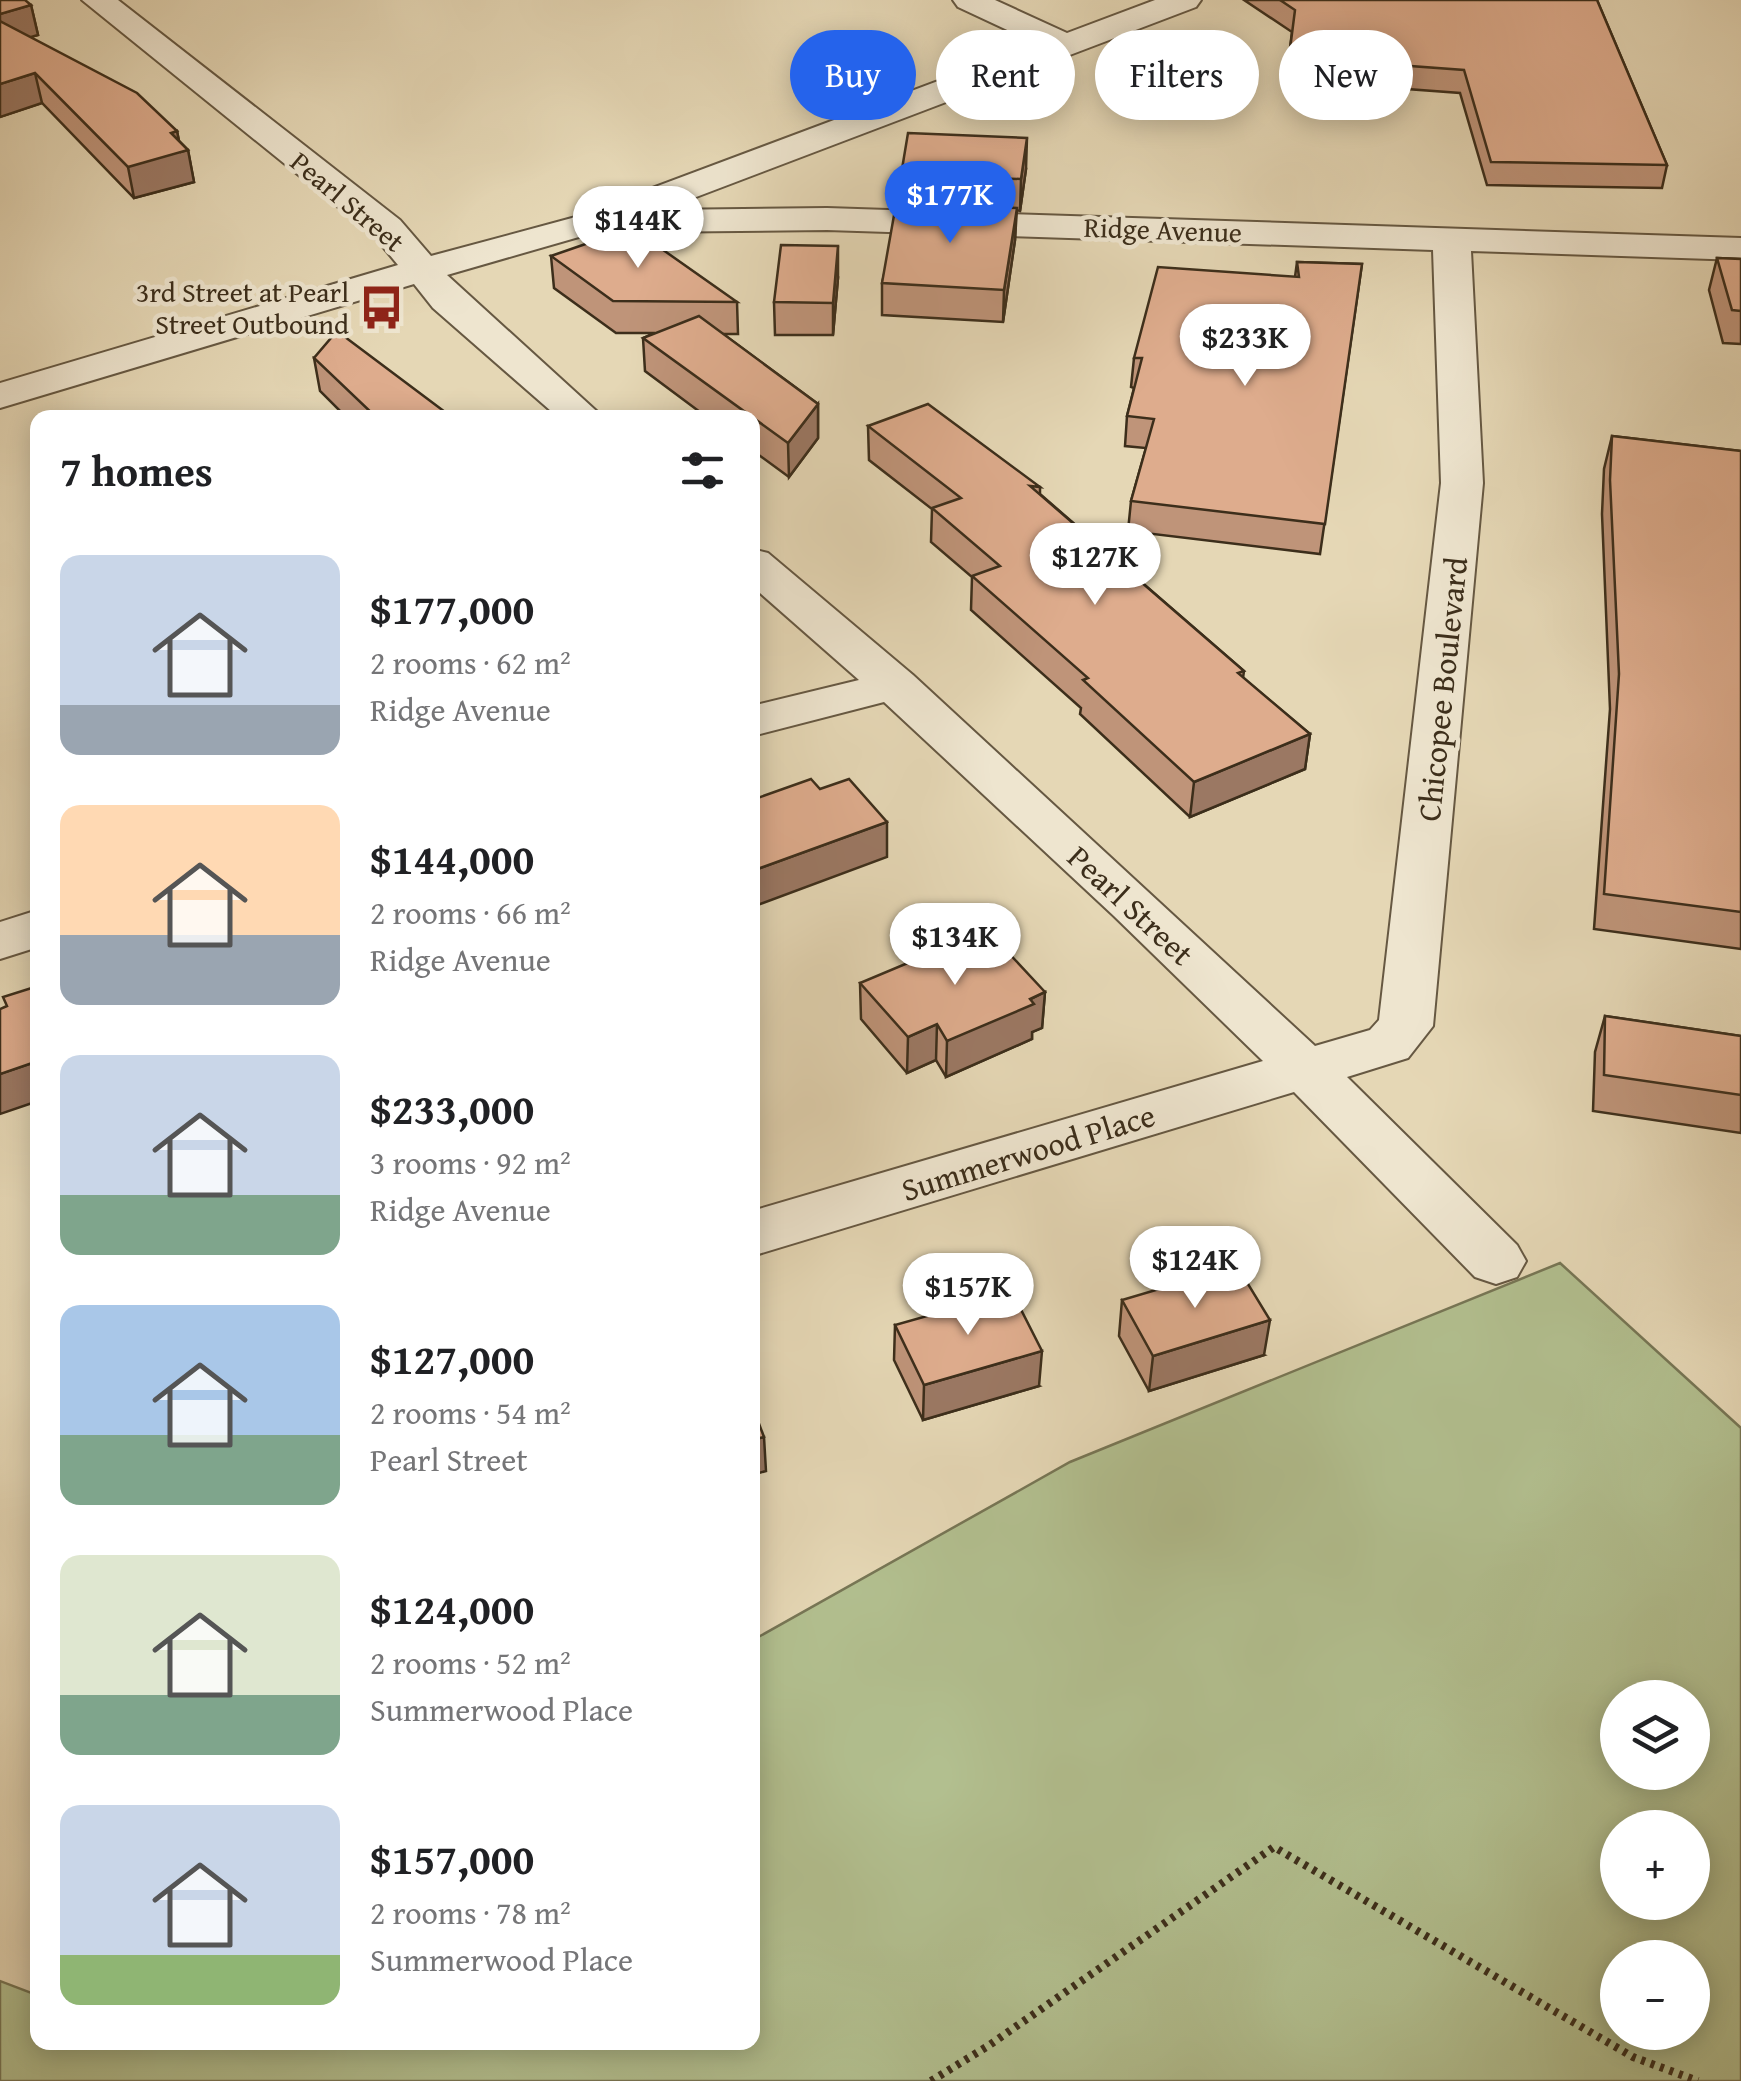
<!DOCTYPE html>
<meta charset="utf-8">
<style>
:root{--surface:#fff;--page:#f6f6f6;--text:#202124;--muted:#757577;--accent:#2563eb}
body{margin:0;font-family:"Gentium Book Plus",serif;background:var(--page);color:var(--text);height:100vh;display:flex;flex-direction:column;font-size:38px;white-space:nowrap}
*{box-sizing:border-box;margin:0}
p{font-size:32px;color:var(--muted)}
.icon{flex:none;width:55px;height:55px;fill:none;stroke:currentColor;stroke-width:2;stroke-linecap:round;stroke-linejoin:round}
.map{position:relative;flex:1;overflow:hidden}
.side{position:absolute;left:30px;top:410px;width:730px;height:1640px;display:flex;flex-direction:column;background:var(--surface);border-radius:20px;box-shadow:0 5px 25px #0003}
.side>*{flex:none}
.hud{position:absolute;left:790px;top:30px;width:800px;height:90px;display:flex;gap:20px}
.controls{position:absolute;left:1600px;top:1680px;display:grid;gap:20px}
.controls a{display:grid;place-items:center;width:110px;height:110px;border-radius:50%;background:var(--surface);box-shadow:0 5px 25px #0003;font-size:50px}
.price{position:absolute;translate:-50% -85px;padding:0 22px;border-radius:35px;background:#fff;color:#222;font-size:32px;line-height:65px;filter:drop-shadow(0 2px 5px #0008)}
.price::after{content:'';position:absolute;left:50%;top:60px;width:30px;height:22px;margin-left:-15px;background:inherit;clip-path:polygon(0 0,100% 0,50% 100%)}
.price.active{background:var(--accent);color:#fff}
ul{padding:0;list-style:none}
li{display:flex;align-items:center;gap:30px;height:250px;padding:0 30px}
li span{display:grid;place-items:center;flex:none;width:280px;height:200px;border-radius:20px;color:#555}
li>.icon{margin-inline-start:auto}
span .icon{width:120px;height:120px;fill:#fffc;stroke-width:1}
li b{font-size:42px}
h2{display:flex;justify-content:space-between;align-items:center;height:120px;padding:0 30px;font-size:42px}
.chip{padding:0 35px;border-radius:45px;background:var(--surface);box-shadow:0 5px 25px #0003;font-size:35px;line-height:90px}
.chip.active{background:var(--accent);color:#fff}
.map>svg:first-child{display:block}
.green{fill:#b2bf8f;stroke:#777655;stroke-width:2.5;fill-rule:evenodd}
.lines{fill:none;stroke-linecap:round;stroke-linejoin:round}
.minor-casing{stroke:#665842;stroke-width:4}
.path{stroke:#3c2e1b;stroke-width:8;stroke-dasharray:4 6;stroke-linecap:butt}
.minor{fill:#eee5cf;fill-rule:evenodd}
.wall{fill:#bf9479;stroke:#3c2e1b;stroke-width:2.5}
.shaded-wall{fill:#9b7863;stroke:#3c2e1b;stroke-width:2.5}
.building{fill:#deac8d;stroke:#3c2e1b;stroke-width:2.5}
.labels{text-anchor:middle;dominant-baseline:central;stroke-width:9;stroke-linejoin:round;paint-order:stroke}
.far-street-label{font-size:28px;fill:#3c2e1b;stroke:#eee5cf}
.far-poi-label{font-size:28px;fill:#3c2e1b;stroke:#eee5cf;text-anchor:end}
.street-label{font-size:32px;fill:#3c2e1b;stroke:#eee5cf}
</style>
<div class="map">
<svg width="1741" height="2081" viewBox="0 0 1741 2081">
<rect width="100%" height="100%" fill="#e5d7b5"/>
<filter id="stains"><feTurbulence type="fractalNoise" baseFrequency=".002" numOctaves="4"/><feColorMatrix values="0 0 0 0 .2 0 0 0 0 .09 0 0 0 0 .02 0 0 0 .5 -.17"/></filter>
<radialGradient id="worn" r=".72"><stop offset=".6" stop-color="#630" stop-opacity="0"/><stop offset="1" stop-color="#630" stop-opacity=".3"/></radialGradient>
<path class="green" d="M1560,1263L1741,1428V2081H0V1981L37,1995L38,2042H752L753,1640L1070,1462ZM1618,1698H1692V1772H1618ZM1618,1828H1692V1902H1618ZM1618,1958H1692V2032H1618Z"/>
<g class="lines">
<defs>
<g id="minor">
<polygon points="82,0 118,0 400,220 431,256 572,218 1037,44 958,7 953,0 995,0 1067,33 1155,0 1201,0 1196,7 662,210 827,208 1741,238 1741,260 1471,251 1483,483 1433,1026 1408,1058 1347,1077 1517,1245 1526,1261 1517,1277 1496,1284 1475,1277 1294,1092 752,1256 752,1211 1263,1061 1114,916 884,702 752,736 752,706 859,680 752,586 752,549 768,553 913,675 1315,1046 1370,1030 1379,1020 1441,483 1433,250 827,230 640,232 624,224 447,275 604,418 559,418 433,308 414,284 0,408 0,383 398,265 374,236"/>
<polygon points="38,910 38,947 0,959 0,922"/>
</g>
</defs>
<use href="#minor" class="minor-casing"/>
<polyline class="path" points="931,2081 988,2046 1274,1847 1633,2057 1698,2081"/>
<use href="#minor" class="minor"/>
</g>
<g class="wall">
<polygon points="0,0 31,5 38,35 30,37 177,131 179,141 188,150 194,182 134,198 42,103 0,117"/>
<polygon points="1244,0 1597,0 1667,165 1662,188 1487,185 1460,93 1286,80 1292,32"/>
<polygon points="1026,169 1020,211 1016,210 1015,240 1003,322 882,315 882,283 901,204 901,175"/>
<polygon points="551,256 737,302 738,334 723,334 818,404 818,438 789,477 752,450 752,418 708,418 645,371 643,338 655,333 616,333 554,288"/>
<polygon points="1717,258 1741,259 1741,344 1723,343 1709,290"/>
<polygon points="1297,262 1362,264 1320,554 1128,531 1131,501 1146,448 1125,446 1127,416 1134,388 1131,387 1134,358 1295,277"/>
<polygon points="838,278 833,335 775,335 774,302"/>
<polygon points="314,358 453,418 347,418 320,391"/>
<polygon points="868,426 1040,487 1040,494 1244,671 1243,678 1310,734 1305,769 1190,817 1080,714 1081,708 971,610 972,577 931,542 932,509 869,460"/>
<polygon points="1612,436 1741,451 1741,949 1594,929 1610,709 1602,514 1604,469"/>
<polygon points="860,983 1045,992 1042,1028 1032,1032 1032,1039 946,1077 936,1060 907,1073 861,1019"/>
<polygon points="1605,1016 1741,1036 1741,1133 1593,1111 1595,1052"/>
<polygon points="1122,1300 1264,1355 1149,1391 1119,1336"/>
<polygon points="895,1325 1039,1386 923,1420 894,1360"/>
</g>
<g class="shaded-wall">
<polygon points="31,5 38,35 0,46 0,14"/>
<polygon points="35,73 42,103 0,117 0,84"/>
<polygon points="177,131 181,152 188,150 194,182 134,198 128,167 171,133"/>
<polygon points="1027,138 1026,169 1020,211 1021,179"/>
<polygon points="1017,208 1015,240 1003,322 1004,290"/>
<polygon points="838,246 838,278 833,335 833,303"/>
<polygon points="818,404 818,438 789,477 788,443"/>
<polygon points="1310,734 1305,769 1190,817 1194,782"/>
<polygon points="887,822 887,857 752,907 752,871"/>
<polygon points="1045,992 1042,1028 1032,1032 1032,1039 946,1077 947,1041"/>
<polygon points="937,1024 936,1060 907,1073 908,1037"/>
<polygon points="38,1061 38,1101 0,1114 0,1074"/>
<polygon points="1270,1320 1264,1355 1149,1391 1153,1356"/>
<polygon points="1042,1351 1039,1386 923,1420 924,1385"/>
<polygon points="764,1437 766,1471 752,1475 752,1440"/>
</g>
<g class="building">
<polygon points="0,0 25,0 31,5 0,14"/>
<polygon points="1280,0 1597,0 1667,165 1491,162 1464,70 1289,57 1295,10"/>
<polygon points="0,21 137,93 177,131 171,133 188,150 128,167 35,73 0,84"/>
<polygon points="908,133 1027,138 1021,179 901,175"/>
<polygon points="896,204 1017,208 1004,290 882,283"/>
<polygon points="632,228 737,302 613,301 551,256"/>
<polygon points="781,245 838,246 833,303 774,302"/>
<polygon points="1717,258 1741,259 1741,311 1732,310"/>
<polygon points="1297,262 1362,264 1325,524 1131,501 1154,419 1127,416 1142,358 1134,358 1158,267 1299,277"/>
<polygon points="699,316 818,404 788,443 643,338"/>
<polygon points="337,331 453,418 377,418 314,358"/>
<polygon points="928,404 1040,487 1030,486 1244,671 1238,673 1310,734 1194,782 1083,680 1088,678 972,576 1000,566 932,508 961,498 868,426"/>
<polygon points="1612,436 1741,451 1741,912 1604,894 1619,674 1610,480"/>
<polygon points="811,779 820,789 849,779 887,822 752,871 752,800"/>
<polygon points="990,933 1045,992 1030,999 1034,1004 947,1041 937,1024 908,1037 860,983 972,936 975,939"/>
<polygon points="38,986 38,1061 0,1074 0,1009 7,1006 3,997"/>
<polygon points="1605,1016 1741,1036 1741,1095 1604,1075"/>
<polygon points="1237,1266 1270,1320 1153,1356 1122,1300"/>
<polygon points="1012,1292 1042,1351 924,1385 895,1325"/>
<polygon points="752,1405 764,1437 752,1440"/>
</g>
<defs>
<symbol id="bus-bare" viewBox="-9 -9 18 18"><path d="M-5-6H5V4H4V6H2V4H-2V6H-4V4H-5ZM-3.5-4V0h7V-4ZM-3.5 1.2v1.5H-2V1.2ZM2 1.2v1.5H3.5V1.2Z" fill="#8f2418" stroke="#eee5cf" stroke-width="2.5" paint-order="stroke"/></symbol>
</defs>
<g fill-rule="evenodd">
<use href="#bus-bare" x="350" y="276" width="63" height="63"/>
</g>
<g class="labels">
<g class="far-street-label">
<text transform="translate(348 201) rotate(40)">Pearl Street</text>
<text transform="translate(1163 229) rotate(2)">Ridge Avenue</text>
</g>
<g class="far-poi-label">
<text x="349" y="291">3rd Street at Pearl<tspan x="349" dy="32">Street Outbound</tspan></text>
</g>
<g class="street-label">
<text transform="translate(1442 689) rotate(-84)">Chicopee Boulevard</text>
<text transform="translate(1131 905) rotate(43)">Pearl Street</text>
<text transform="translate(1028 1152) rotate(-17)">Summerwood Place</text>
</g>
</g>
<rect width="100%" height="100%" filter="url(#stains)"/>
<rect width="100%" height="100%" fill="url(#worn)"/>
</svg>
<div class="controls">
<a><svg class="icon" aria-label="layers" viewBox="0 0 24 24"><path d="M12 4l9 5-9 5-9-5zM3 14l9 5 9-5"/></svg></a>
<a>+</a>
<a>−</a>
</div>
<b class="price active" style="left:950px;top:246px">$177K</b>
<b class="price" style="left:638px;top:271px">$144K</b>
<b class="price" style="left:1245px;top:389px">$233K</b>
<b class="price" style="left:1095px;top:608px">$127K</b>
<b class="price" style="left:955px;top:988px">$134K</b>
<b class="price" style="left:1195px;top:1311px">$124K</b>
<b class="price" style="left:968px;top:1338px">$157K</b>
<div class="hud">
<a class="chip active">Buy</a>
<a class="chip">Rent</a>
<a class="chip">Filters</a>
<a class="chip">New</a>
</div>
<section class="side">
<h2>7 homes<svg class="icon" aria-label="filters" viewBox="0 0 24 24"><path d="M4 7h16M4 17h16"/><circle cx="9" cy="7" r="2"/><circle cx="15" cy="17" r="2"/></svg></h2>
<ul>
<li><span style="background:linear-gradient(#c9d6e8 75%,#9aa5b1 0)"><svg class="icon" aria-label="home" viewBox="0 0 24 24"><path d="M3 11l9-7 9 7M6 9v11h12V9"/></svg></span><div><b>$177,000</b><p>2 rooms · 62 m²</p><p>Ridge Avenue</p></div></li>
<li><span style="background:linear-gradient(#ffd9b3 65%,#9aa5b1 0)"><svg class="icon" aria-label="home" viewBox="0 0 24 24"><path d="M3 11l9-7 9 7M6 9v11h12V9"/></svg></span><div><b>$144,000</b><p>2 rooms · 66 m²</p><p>Ridge Avenue</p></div></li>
<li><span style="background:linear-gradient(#c9d6e8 70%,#7fa58c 0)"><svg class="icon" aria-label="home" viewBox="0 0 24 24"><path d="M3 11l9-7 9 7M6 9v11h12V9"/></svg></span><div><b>$233,000</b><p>3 rooms · 92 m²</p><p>Ridge Avenue</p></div></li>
<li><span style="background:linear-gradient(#a9c7e8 65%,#7fa58c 0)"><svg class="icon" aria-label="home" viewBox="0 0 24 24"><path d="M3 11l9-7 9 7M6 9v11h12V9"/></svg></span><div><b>$127,000</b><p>2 rooms · 54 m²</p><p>Pearl Street</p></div></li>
<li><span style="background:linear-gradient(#dfe7d0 70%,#7fa58c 0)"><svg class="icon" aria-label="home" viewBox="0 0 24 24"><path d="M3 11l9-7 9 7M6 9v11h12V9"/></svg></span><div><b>$124,000</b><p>2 rooms · 52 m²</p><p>Summerwood Place</p></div></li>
<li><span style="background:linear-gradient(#c9d6e8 75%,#8fb573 0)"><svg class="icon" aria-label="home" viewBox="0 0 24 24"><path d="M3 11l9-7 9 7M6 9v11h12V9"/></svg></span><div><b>$157,000</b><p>2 rooms · 78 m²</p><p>Summerwood Place</p></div></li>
</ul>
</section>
</div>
